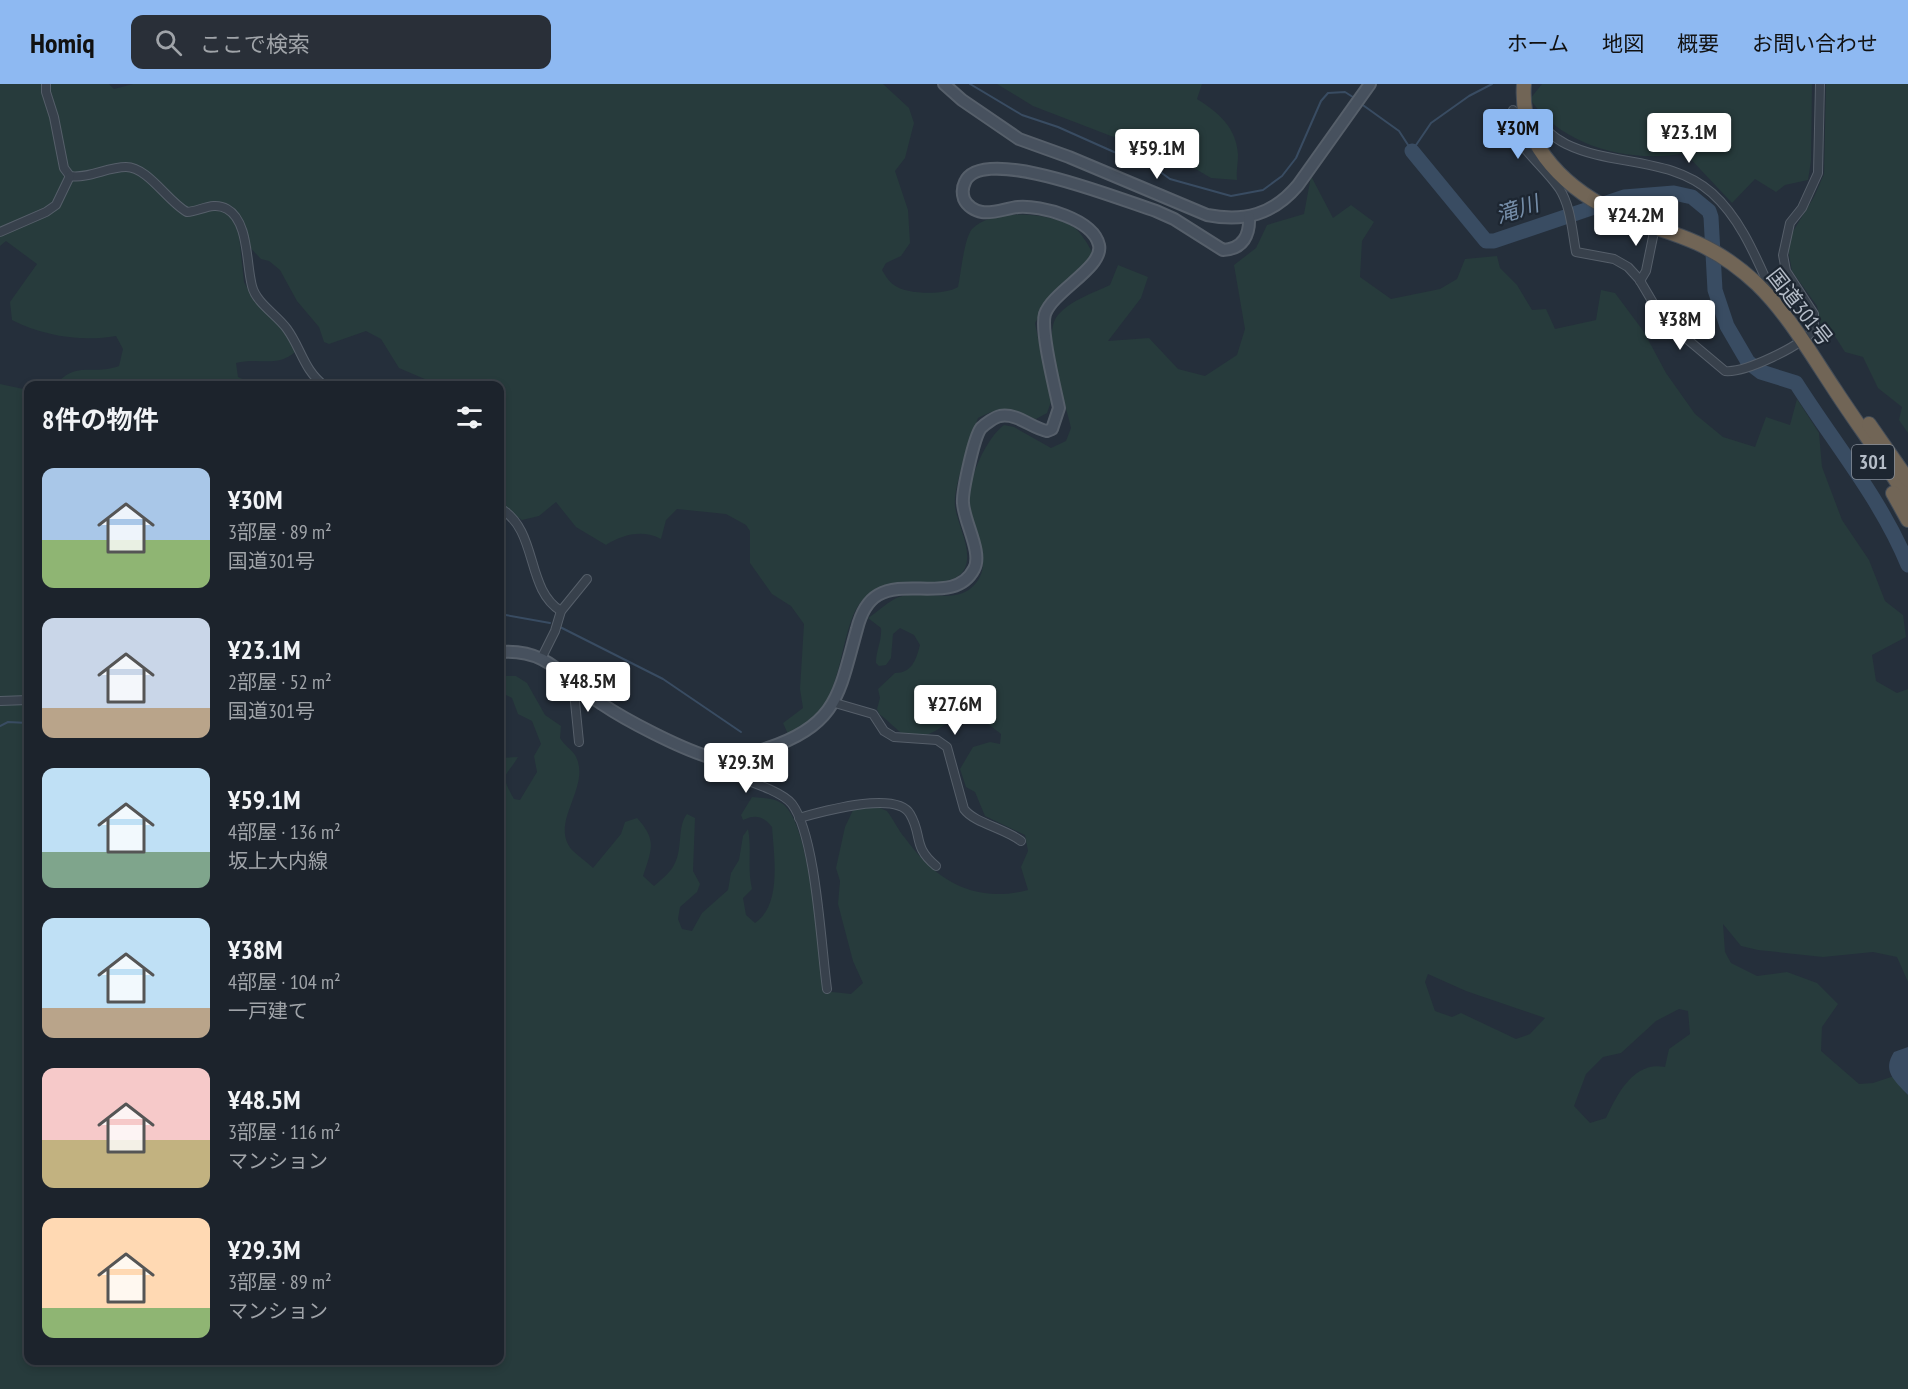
<!DOCTYPE html>
<html lang="ja">
<meta charset="utf-8">
<style>
:root{--surface:#1c232c;--page:#292f38;--text:#f1f3f6;--muted:#a0a4a9;--line:#3a4048;--accent:#8eb9f2}
body{margin:0;font-family:"PT Sans Narrow","Noto Sans JP",sans-serif;background:var(--page);color:var(--text);height:100vh;display:flex;flex-direction:column;font-size:22px;white-space:nowrap}
*{box-sizing:border-box;margin:0}
p{font-size:20px;color:var(--muted)}
.icon{flex:none;width:33px;height:33px;fill:none;stroke:currentColor;stroke-width:2;stroke-linecap:round;stroke-linejoin:round}
.map{position:relative;flex:1;overflow:hidden}
.sheet{position:absolute;left:24px;top:297px;width:480px;height:984px;display:flex;flex-direction:column;background:var(--surface);border-radius:12px;box-shadow:0 3px 9px #0003,0 0 0 2px var(--line)}
.sheet>*{flex:none}
.price{position:absolute;translate:-50% -51px;padding:0 14px;border-radius:6px;background:#fff;color:#222;font-size:20px;line-height:39px;filter:drop-shadow(0 2px 3px #0008)}
.price::after{content:'';position:absolute;left:50%;top:36px;width:18px;height:14px;margin-left:-9px;background:inherit;clip-path:polygon(0 0,100% 0,50% 100%)}
.price.active{background:var(--accent);color:#111}
ul{padding:0;list-style:none}
li{display:flex;align-items:center;gap:18px;height:150px;padding:0 18px}
li span{display:grid;place-items:center;flex:none;width:168px;height:120px;border-radius:12px;color:#555}
li>.icon{margin-inline-start:auto}
span .icon{width:72px;height:72px;fill:#fffc;stroke-width:1}
li b{font-size:26px}
h2{display:flex;justify-content:space-between;align-items:center;height:72px;padding:0 18px;font-size:26px}
header{display:flex;align-items:center;gap:36px;box-sizing:border-box;height:84px;padding:0 30px;background:var(--accent);color:#111}
header strong{font-size:28px}
nav{display:flex;gap:33px;margin-inline-start:auto;font-size:21px}
.search{width:420px;height:54px;background:var(--page);display:flex;align-items:center;gap:15px;box-sizing:border-box;padding:0 21px;border-radius:12px;color:var(--muted);font-size:22px}
.map>svg:first-child{display:block}
.green{fill:#273b3c;fill-rule:evenodd}
.water{fill:#394c62}
.lines{fill:none;stroke-linecap:round;stroke-linejoin:round}
.stream{stroke:#394c62;stroke-width:2}
.river{stroke:#394c62;stroke-width:15}
.street-casing{stroke:#565f6a;stroke-width:10}
.secondary-casing{stroke:#565f6a;stroke-width:14}
.highway-casing{stroke:#434c57;stroke-width:16}
.street{stroke:#38414c;stroke-width:8}
.secondary{stroke:#47515e;stroke-width:10}
.highway{stroke:#716556;stroke-width:14}
.labels{text-anchor:middle;dominant-baseline:central;stroke-width:4.5;stroke-linejoin:round;paint-order:stroke}
.shield{fill:#1d2631;stroke:#878f9a;stroke-width:1.5}
.shield-label{font-size:20px;font-weight:bold;fill:#b4bcc7}
.street-label{font-size:21px;fill:#b4bcc7;stroke:#1d2631}
.water-label{font-size:22px;font-style:italic;fill:#768ea9;stroke:#1d2631}
</style>
<header>
<strong>Homiq</strong>
<div class="search"><svg class="icon" aria-label="search" viewBox="0 0 24 24"><circle cx="10" cy="10" r="6"/><path d="M15 15l6 6"/></svg>ここで検索</div>
<nav><a>ホーム</a><a>地図</a><a>概要</a><a>お問い合わせ</a></nav>
</header>
<div class="map">
<svg width="1908" height="1305" viewBox="0 0 1908 1305">
<rect width="100%" height="100%" fill="#252f3b"/>
<g class="green">
<path d="M0,0H109L114,5L133,0H883L909,24L914,39L905,74L895,87L908,126L910,159L901,172L886,179L882,186C885,191 889,198 894,201C906,211 946,211 958,203C961,189 964,155 972,145C992,124 1045,129 1069,140C1080,146 1086,157 1092,168L1087,180L1052,210L1035,239L1051,318L1047,329L1036,335C1009,326 1005,320 978,334C971,353 953,403 955,422C957,440 973,466 965,484C952,512 886,488 862,517C854,525 850,540 847,550C835,595 834,629 788,650L783,639L803,624L800,605L804,540L791,522L772,510L750,479V447L746,441L726,430L677,425L666,436L661,455C642,445 622,451 606,461L576,443L556,418L539,432L522,436L507,426L500,416V302L427,301V296L399,284L381,255L366,247L329,260L324,258L319,243L297,217L280,186L269,177L261,175L239,152L244,198L252,213L280,239L295,268C277,284 258,273 236,279L238,293L255,301H55C78,276 91,292 119,282L123,265L116,252C82,258 43,252 12,236L10,218L37,180L6,157L0,162Z"/>
<path d="M997,0H1202L1197,15C1218,28 1237,44 1238,71C1238,80 1236,87 1237,96L1211,94L1165,67L1111,52L1033,22Z"/>
<path d="M1542,0H1812L1811,77L1808,96L1785,101L1776,108L1755,95L1732,119L1685,69C1632,80 1562,63 1530,15Z"/>
<polygon points="1826,0 1908,0 1908,349 1899,336 1902,323 1878,304 1863,273 1845,268 1831,246 1822,247 1817,222 1792,187 1788,165 1792,149 1814,113 1824,90"/>
<path d="M1311,92L1333,134L1351,121L1374,138L1362,157L1360,193L1391,215L1440,205L1457,195L1465,175L1497,172L1500,184L1517,201L1532,226L1546,225L1555,245L1596,236L1601,206L1615,209L1644,248L1666,289L1695,330L1723,353L1755,363L1766,333L1790,341L1797,315L1819,349L1822,383L1842,436L1869,476L1885,517L1903,531L1906,553L1872,571L1876,597L1897,609L1908,605V898L1897,873L1873,868L1823,873L1758,866L1741,862L1723,840L1725,868L1731,879L1757,892L1787,888L1817,899L1838,920L1822,943L1821,967L1859,1000L1873,999L1894,992L1908,1011V1305H0V300L28,306V1276H500V674L518,673C505,695 499,688 514,715L520,716L537,688L534,672L541,660L532,637L518,630L512,614L500,608V592H516L527,599L545,631L561,642L560,654C564,661 571,665 575,671C593,702 548,738 572,766C578,772 587,778 593,784L621,750L625,738L637,734C657,756 652,765 643,792L654,802C661,796 670,789 674,781C683,766 677,742 687,730L695,734L693,787L700,800L697,808L680,823L678,835L682,845L692,847L702,829L728,806L731,789L739,776L743,752L748,745C752,765 747,784 752,805L743,814L746,831L755,839C782,821 774,772 772,743C764,732 755,730 743,736L741,731L752,713C762,714 779,714 786,723C811,750 819,868 823,907L851,910L863,899L853,877L838,820L840,797L836,784L845,743L854,724H880L887,727C894,736 898,746 905,754C936,797 975,820 1028,806L1021,783L1028,767L1025,751L985,732L975,708L966,703L960,685L973,663L990,658L1000,660L1001,650L966,623C951,636 927,660 905,651C898,648 887,635 879,630L877,625L880,614L878,605L895,589C912,589 916,576 920,561L914,551L900,544L893,550L891,574L886,581L879,582L876,579C876,566 882,557 881,544L868,534C878,528 888,517 899,513C920,505 953,520 971,504C999,480 969,447 968,418C968,396 986,354 1004,341L1014,343L1051,364L1066,357L1071,344C1066,318 1040,252 1058,231C1071,216 1093,209 1110,201L1118,181L1148,193L1141,214L1108,257L1149,254L1178,285L1205,292L1237,271L1245,245L1234,181L1256,164L1267,141L1304,130ZM1428,890L1466,907L1545,934L1530,950L1516,955L1461,929L1452,933L1435,927L1425,898ZM1679,925L1688,927L1690,950L1669,965L1665,983C1633,977 1617,1011 1606,1034L1590,1039L1574,1022L1586,990L1603,973L1621,969L1656,937Z"/>
</g>
<path class="water" d="M1908,963V1011C1894,996 1882,987 1894,968Z"/>
<g class="lines">
<g class="stream">
<polyline points="970,0 1022,31 1058,43 1114,68 1144,76 1170,95 1231,112 1263,106 1282,92 1296,74 1321,17 1328,9 1345,8 1356,15"/>
<polyline points="1360,19 1399,47 1412,67 1431,39 1469,12 1492,0"/>
<polyline points="500,530 550,539"/>
<polyline points="560,543 663,595 741,648"/>
<polyline points="0,642 8,638 28,639"/>
</g>
<path class="river" d="M1412,67L1486,157H1494L1624,113L1674,109L1692,113L1709,127L1711,133L1715,206L1727,242L1748,278L1761,288L1796,299C1834,359 1881,415 1908,481"/>
<defs>
<g id="street">
<path d="M46,0V8L54,33L64,84L70,92C88,95 107,83 126,83C148,83 168,118 187,128C201,127 213,117 227,125C249,137 246,180 252,202C256,219 277,231 287,245C301,264 304,287 325,302"/>
<path d="M1513,26L1508,36C1517,63 1542,80 1559,104C1571,122 1572,147 1576,168L1614,175L1628,183L1639,195L1662,234L1725,287C1745,289 1802,262 1814,245V230L1786,187L1783,171L1790,139L1802,124L1818,89L1820,0"/>
<path d="M1528,27C1539,39 1550,52 1566,60C1613,83 1670,72 1712,109C1742,136 1757,176 1773,211"/>
<polyline points="0,148 46,128 56,121 70,92"/>
<polyline points="1640,197 1646,187 1655,143"/>
<path d="M500,424C539,447 525,505 561,527"/>
<polyline points="541,575 555,547 561,527 587,495"/>
<polyline points="577,600 574,608 579,658"/>
<polyline points="0,617 28,616"/>
<path d="M835,619L873,630L884,647L894,653L937,656L947,663L964,725C974,739 1004,744 1021,757"/>
<path d="M716,674L723,686L730,690C745,696 782,707 792,720C816,752 821,862 827,905"/>
<path d="M799,734C821,728 896,706 910,730C923,752 912,762 936,782"/>
</g>
<g id="secondary">
<path d="M944,0L962,16L1019,55L1069,73L1207,131C1244,138 1273,131 1298,101L1370,0"/>
<path d="M500,568C550,564 564,596 602,620C627,637 678,663 706,672C728,677 747,671 768,664C838,641 839,609 857,545C860,533 866,518 878,511C907,494 956,520 974,485C983,469 964,438 963,419C962,408 974,353 981,344C985,340 995,333 1000,332C1018,329 1031,344 1047,347L1052,345L1059,324C1055,304 1040,247 1045,230C1053,207 1104,183 1099,161C1093,135 1041,121 1018,123C1007,124 993,130 982,128C975,127 967,122 964,115C962,109 962,104 965,98C982,59 1124,117 1156,127L1174,135L1223,166C1243,165 1250,151 1249,133"/>
</g>
<g id="highway">
<path d="M1524,0C1519,64 1569,108 1624,132C1648,142 1673,148 1697,159C1719,169 1739,183 1757,200C1788,230 1811,270 1835,306C1859,343 1886,378 1908,416"/>
<polyline points="1869,340 1908,396"/>
<polyline points="1893,409 1908,436"/>
</g>
</defs>
<use href="#street" class="street-casing"/>
<use href="#secondary" class="secondary-casing"/>
<use href="#highway" class="highway-casing"/>
<use href="#street" class="street"/>
<use href="#secondary" class="secondary"/>
<use href="#highway" class="highway"/>
</g>
<g class="labels">
<rect class="shield" x="1852" y="361" width="42" height="34" rx="4.5"/>
<g class="shield-label">
<text x="1873" y="378">301</text>
</g>
<g class="street-label">
<text transform="translate(1800 223) rotate(52)">国道301号</text>
</g>
<g class="water-label">
<text transform="translate(1517 125) rotate(-18)">滝川</text>
</g>
</g>
</svg>
<b class="price active" style="left:1518px;top:76px">¥30M</b>
<b class="price" style="left:1689px;top:80px">¥23.1M</b>
<b class="price" style="left:1157px;top:96px">¥59.1M</b>
<b class="price" style="left:1636px;top:163px">¥24.2M</b>
<b class="price" style="left:1680px;top:267px">¥38M</b>
<b class="price" style="left:588px;top:629px">¥48.5M</b>
<b class="price" style="left:955px;top:652px">¥27.6M</b>
<b class="price" style="left:746px;top:710px">¥29.3M</b>
<section class="sheet">
<h2>8件の物件<svg class="icon" aria-label="filters" viewBox="0 0 24 24"><path d="M4 7h16M4 17h16"/><circle cx="9" cy="7" r="2"/><circle cx="15" cy="17" r="2"/></svg></h2>
<ul>
<li><span style="background:linear-gradient(#a9c7e8 60%,#8fb573 0)"><svg class="icon" aria-label="home" viewBox="0 0 24 24"><path d="M3 11l9-7 9 7M6 9v11h12V9"/></svg></span><div><b>¥30M</b><p>3部屋 · 89 m²</p><p>国道301号</p></div></li>
<li><span style="background:linear-gradient(#c9d6e8 75%,#b9a48a 0)"><svg class="icon" aria-label="home" viewBox="0 0 24 24"><path d="M3 11l9-7 9 7M6 9v11h12V9"/></svg></span><div><b>¥23.1M</b><p>2部屋 · 52 m²</p><p>国道301号</p></div></li>
<li><span style="background:linear-gradient(#bfe0f5 70%,#7fa58c 0)"><svg class="icon" aria-label="home" viewBox="0 0 24 24"><path d="M3 11l9-7 9 7M6 9v11h12V9"/></svg></span><div><b>¥59.1M</b><p>4部屋 · 136 m²</p><p>坂上大内線</p></div></li>
<li><span style="background:linear-gradient(#bfe0f5 75%,#b9a48a 0)"><svg class="icon" aria-label="home" viewBox="0 0 24 24"><path d="M3 11l9-7 9 7M6 9v11h12V9"/></svg></span><div><b>¥38M</b><p>4部屋 · 104 m²</p><p>一戸建て</p></div></li>
<li><span style="background:linear-gradient(#f6c9c9 60%,#c2b280 0)"><svg class="icon" aria-label="home" viewBox="0 0 24 24"><path d="M3 11l9-7 9 7M6 9v11h12V9"/></svg></span><div><b>¥48.5M</b><p>3部屋 · 116 m²</p><p>マンション</p></div></li>
<li><span style="background:linear-gradient(#ffd9b3 75%,#8fb573 0)"><svg class="icon" aria-label="home" viewBox="0 0 24 24"><path d="M3 11l9-7 9 7M6 9v11h12V9"/></svg></span><div><b>¥29.3M</b><p>3部屋 · 89 m²</p><p>マンション</p></div></li>
</ul>
</section>
</div>
